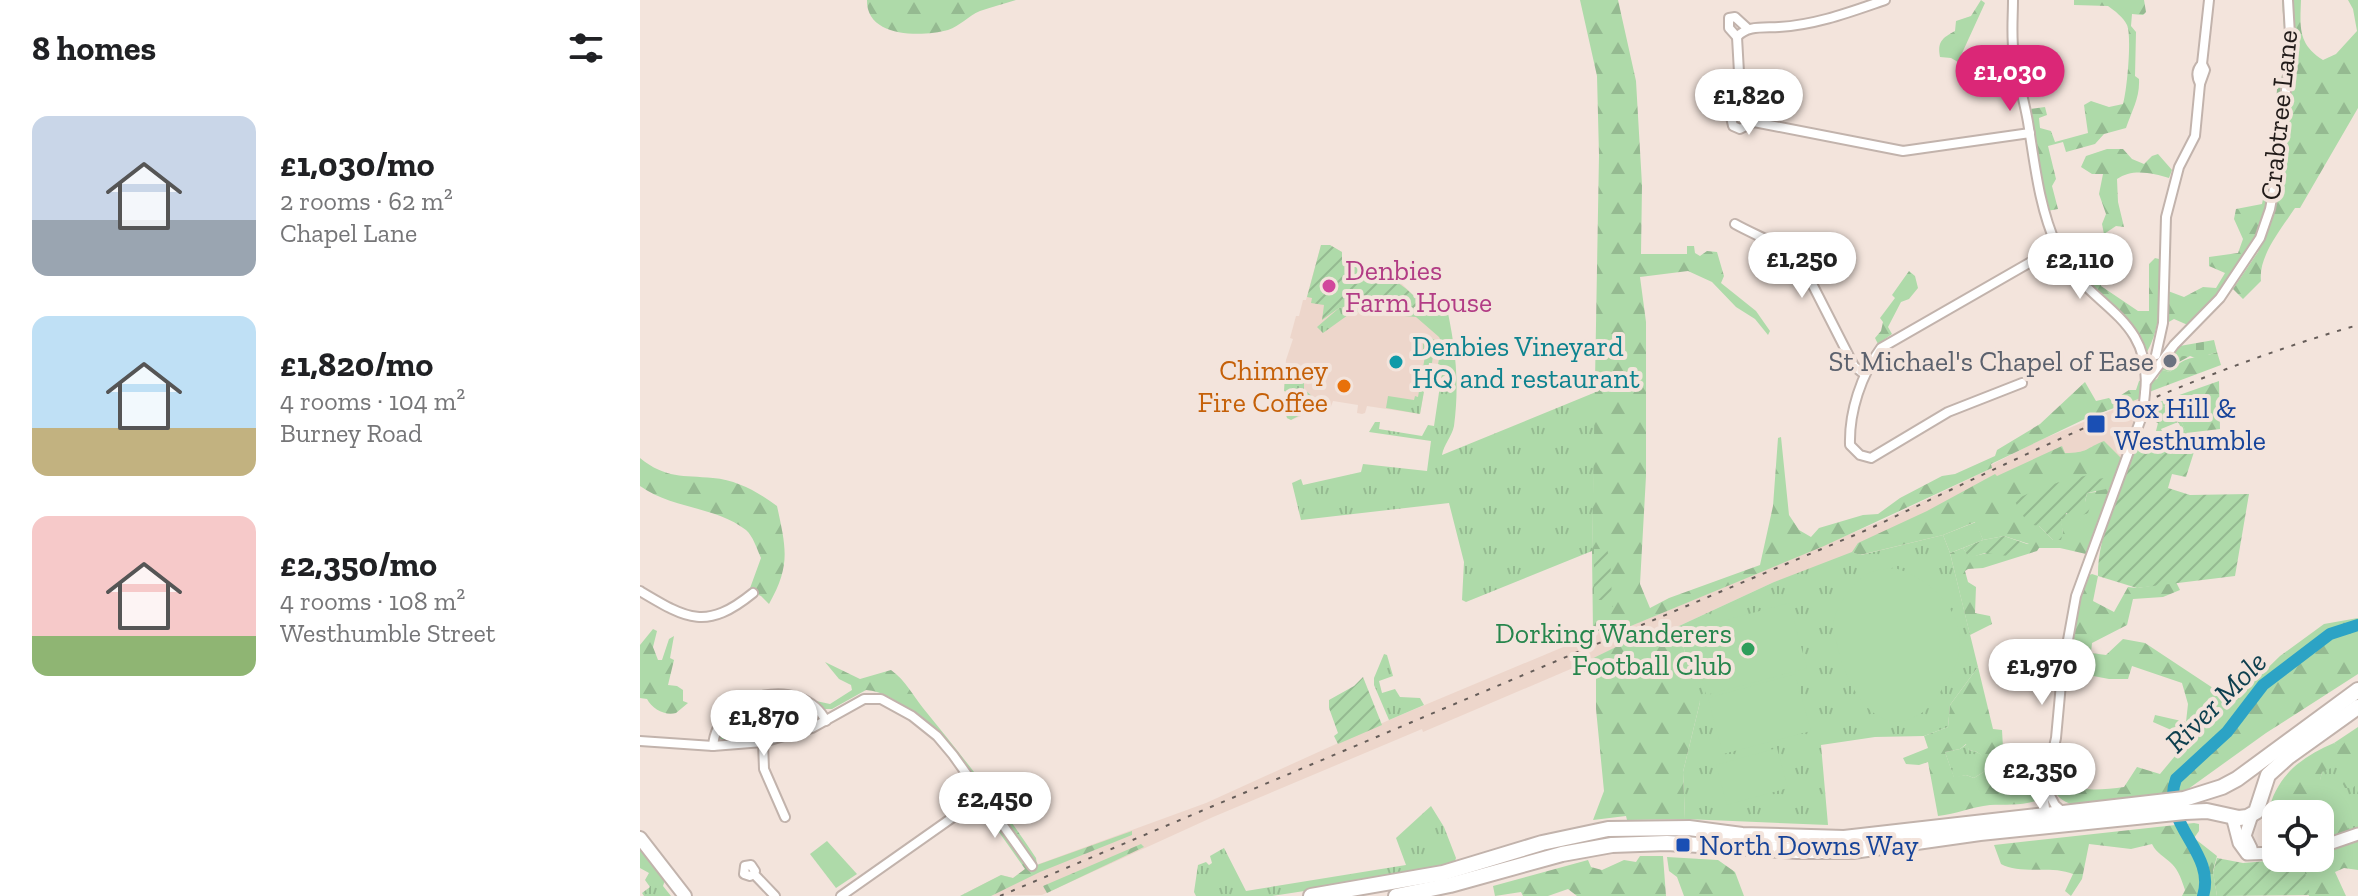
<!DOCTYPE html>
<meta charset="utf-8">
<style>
:root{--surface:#fff;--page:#f6f6f6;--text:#202124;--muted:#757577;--accent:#db2777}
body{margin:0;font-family:"Zilla Slab",serif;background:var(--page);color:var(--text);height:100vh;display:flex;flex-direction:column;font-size:30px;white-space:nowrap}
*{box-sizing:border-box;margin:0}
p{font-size:26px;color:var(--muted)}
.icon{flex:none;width:44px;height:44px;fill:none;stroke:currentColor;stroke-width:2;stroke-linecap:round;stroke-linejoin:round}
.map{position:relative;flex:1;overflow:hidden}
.sheet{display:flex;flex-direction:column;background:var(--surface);width:640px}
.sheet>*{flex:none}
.controls{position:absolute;left:1622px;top:800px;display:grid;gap:16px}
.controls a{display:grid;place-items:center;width:72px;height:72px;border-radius:16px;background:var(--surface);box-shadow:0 4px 20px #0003;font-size:40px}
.price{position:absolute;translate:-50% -68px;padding:0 18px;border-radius:28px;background:#fff;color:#222;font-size:26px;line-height:52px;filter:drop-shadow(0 2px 4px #0008)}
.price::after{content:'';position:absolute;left:50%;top:48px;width:24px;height:18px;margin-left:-12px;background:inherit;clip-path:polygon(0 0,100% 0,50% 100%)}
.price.current{background:var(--accent);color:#fff}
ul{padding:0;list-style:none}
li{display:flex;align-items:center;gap:24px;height:200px;padding:0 32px}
li span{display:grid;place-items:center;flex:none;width:224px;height:160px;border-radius:16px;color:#555}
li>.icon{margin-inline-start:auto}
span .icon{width:96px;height:96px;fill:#fffc;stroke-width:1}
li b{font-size:34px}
h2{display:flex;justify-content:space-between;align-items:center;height:96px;padding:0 32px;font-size:34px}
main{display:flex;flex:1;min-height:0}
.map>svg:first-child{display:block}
.built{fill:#edd6cb}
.grass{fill:url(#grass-tufts)}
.forest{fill:url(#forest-firs);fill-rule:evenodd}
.cemetery{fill:url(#cemetery-stones)}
.garden{fill:url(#garden-furrows)}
.pitch{fill:#aedaa9}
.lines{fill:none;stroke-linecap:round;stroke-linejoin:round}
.river{stroke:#2ca3c5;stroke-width:12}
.street-casing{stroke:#c2b3ac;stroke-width:12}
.secondary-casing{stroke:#c2b3ac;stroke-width:15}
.primary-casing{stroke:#c2b3ac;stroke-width:16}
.highway-casing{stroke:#c2b3ac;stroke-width:18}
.street{stroke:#fff;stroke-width:8}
.secondary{stroke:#fff;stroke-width:11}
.primary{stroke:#fff;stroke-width:12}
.highway{stroke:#fff;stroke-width:14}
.rail{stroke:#665d59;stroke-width:2;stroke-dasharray:4 8;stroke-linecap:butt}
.street-bridge-casing{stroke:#c2b3ac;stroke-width:12;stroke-linecap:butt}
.street-bridge{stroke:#fff;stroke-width:8}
.hotel-dot{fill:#d1479c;stroke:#f3e4dc;stroke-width:3}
.worship-dot{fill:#6b7280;stroke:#f3e4dc;stroke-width:3}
.culture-dot{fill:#0f9aa8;stroke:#f3e4dc;stroke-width:3}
.food-dot{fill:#e8710a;stroke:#f3e4dc;stroke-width:3}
.transit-dot{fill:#1a4fb4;stroke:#f3e4dc;stroke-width:3}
.leisure-dot{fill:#2e9e5b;stroke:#f3e4dc;stroke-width:3}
.labels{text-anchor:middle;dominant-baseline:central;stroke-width:8;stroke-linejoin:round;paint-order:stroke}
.street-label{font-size:28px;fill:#211b19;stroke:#f3e4dc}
.hotel-label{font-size:28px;fill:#b23c85;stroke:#f3e4dc;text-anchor:start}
.culture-label{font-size:28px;fill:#0d838f;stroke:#f3e4dc;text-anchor:start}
.worship-label{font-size:28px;fill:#5b616d;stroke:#f3e4dc;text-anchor:end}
.food-label{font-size:28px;fill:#c56008;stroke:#f3e4dc;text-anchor:end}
.transit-label{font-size:28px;fill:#164399;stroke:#f3e4dc;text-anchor:start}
.leisure-label{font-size:28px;fill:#27864d;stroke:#f3e4dc;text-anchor:end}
.water-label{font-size:30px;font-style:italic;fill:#0d3f4e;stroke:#f3e4dc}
</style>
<main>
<section class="sheet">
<h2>8 homes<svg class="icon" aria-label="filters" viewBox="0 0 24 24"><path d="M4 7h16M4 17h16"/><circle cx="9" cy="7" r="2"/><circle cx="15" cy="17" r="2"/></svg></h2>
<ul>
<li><span style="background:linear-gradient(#c9d6e8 65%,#9aa5b1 0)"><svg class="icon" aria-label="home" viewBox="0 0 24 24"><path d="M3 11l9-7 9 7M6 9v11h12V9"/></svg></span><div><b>£1,030/mo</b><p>2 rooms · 62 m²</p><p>Chapel Lane</p></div></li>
<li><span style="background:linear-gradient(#bfe0f5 70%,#c2b280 0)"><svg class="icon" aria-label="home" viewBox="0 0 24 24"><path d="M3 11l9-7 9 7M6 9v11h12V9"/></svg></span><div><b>£1,820/mo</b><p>4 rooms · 104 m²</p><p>Burney Road</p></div></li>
<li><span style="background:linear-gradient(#f6c9c9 75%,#8fb573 0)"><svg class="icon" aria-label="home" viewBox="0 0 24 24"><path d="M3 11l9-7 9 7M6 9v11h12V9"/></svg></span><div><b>£2,350/mo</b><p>4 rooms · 108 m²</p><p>Westhumble Street</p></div></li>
</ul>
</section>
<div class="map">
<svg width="1718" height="896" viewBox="0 0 1718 896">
<defs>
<pattern id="grass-tufts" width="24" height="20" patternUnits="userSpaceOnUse" patternTransform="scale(2)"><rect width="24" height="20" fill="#aedaa9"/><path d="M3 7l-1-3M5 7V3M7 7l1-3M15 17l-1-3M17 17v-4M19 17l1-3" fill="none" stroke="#95ba91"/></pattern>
<pattern id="forest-firs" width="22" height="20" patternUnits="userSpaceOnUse" patternTransform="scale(2)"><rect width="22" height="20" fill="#aedaa9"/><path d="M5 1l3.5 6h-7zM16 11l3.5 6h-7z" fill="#95ba91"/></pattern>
<pattern id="cemetery-stones" width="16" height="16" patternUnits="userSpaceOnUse" patternTransform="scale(2)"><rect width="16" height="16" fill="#aedaa9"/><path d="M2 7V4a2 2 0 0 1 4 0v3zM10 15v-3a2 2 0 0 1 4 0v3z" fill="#95ba91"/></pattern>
<pattern id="garden-furrows" width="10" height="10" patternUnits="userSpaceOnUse" patternTransform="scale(2)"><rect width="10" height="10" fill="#aedaa9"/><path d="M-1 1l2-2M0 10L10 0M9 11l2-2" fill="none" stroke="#95ba91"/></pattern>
</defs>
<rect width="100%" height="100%" fill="#f3e4dc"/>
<g class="built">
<polygon points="681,245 690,245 702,252 702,262 715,264 760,282 773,295 789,296 796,313 802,343 798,364 789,363 780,414 727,406 725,413 722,414 717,413 718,405 693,401 690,409 686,408 682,401 675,401 673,408 666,414 651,420 647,418 644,383 646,360 653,339 650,338 656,316 659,316 663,300 666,300"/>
<polygon points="1501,398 1498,419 1483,460 1303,535 1220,555 1134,582 1039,626 991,643 986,628 1241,521 1352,468 1351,465 1398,441"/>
<polygon points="971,627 979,646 933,668 783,732 782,729 573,817 402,895 320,896 361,875 373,878 385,869 566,803 749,720"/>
</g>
<g class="grass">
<path d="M789,296L805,299C815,344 820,380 814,426C812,436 804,444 802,455L956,392L952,551L826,602L822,600L824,562L809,503L661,520L652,483L661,479L663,485L721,472L723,464L787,471L791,441L729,432L735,422H740L739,429L782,436L788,425L794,426L803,366L798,364L802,343L799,337L776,317L716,312L708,315L683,333L677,327L699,308L777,309L796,313Z"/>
<polygon points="783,334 795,340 792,363 789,363 780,414 746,408 748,396 774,400 775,396 778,397 786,350 783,349"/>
<polygon points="645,378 664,381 664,389 674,398 673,408 651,420 647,418 644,408 648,407 648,392 644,391"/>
<polygon points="1303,535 1310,553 1338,667 1310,705 1308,727 1284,736 1235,737 1181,745 1188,825 1045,819 1043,772 1060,702 1033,666 1046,658 1039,626 1134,582 1212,552 1221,555"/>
<polygon points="744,654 747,655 753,676 739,681 742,693 755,689 760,697 780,698 784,705 749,720 734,685 734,678"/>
<polygon points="1718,727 1718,828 1708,833 1702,816 1679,791 1679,784 1682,772 1704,750 1694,743"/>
<polygon points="1327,744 1329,750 1337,752 1347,759 1345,771 1334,778 1326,775 1314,778 1305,752 1320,749"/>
<polygon points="791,806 804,827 816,858 814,864 755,877 632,896 556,896 554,892 558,865 566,862 569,865 572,863 570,856 584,848 606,891 766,865 756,838"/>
<polygon points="0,848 25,880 23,886 31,896 4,896 2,893 10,887 5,880 9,873 0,868"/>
</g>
<g class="forest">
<path d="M227,0H376C364,4 351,7 340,11C328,16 320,26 308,30C282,37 226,38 227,0Z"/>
<polygon points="940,0 978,0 996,81 1002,185 1001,254 1047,254 1047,246 1054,246 1055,253 1060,256 1067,251 1077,252 1084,276 1081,283 1116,311 1130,331 1128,335 1115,319 1096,307 1072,282 1048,271 1000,277 1006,322 1006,476 1000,584 1010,608 1029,598 1120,565 1133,506 1138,438 1141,437 1149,515 1159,530 1171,537 1179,528 1223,515 1238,514 1260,498 1302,476 1315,474 1355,456 1357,450 1400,424 1445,382 1456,401 1469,398 1472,401 1489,390 1496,390 1499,381 1503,380 1501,398 1447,418 1351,464 1352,468 1184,546 986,628 974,633 970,627 953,633 952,551 959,155 957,76"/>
<path d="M1341,0L1345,3L1318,62L1311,58L1300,57C1297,42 1302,38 1315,31L1316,21L1331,16Z"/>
<path d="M1434,0H1504L1506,12L1503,15L1492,14L1491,26L1496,32L1495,76L1499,79C1500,98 1492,110 1486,128L1464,134L1455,144L1426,152L1423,142L1408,146L1416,179L1412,186L1418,209L1407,211L1389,109L1405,107L1407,115L1399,118L1400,128L1411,131L1415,142L1448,133L1444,105L1451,101L1469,107L1483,104C1487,91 1492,36 1487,25C1483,17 1475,11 1468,6L1434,5Z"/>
<path d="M1642,0H1661C1660,28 1658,44 1683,60L1696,54L1717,31L1713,9L1708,0H1718V108L1660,208H1655C1642,228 1618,256 1621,281L1603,299L1593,289L1618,252L1634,208C1611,251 1583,290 1550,326L1534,319L1527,323L1528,291L1544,297L1563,287L1576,288L1585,273L1569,266V257L1598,253L1603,239L1594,219L1596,209L1622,204L1633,149L1637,89L1644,70L1645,43Z"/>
<path d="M1467,149H1483L1492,159L1504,164L1512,156L1518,154L1532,170L1529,178C1513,173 1492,168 1477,179L1478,202L1484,227L1476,226L1464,234L1462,224L1466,214L1459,194L1463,174H1452L1441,167L1446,156Z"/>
<path d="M1447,241L1461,243L1467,255L1465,264L1458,272L1461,286L1498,311H1509V264L1515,258L1519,259C1520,291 1523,323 1507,352L1426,258L1423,250Z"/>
<polygon points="1269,271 1275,276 1278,288 1269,299 1261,302 1248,327 1252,334 1238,344 1235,338 1241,331 1243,322 1240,318 1255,298 1252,295"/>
<path d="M1577,352L1581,365L1509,392L1512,381L1517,379L1522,370L1530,372C1547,353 1556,360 1577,352Z"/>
<polygon points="1579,381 1580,429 1546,433 1534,403 1508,412 1508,406"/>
<path d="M1464,441L1483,460L1446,554L1420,548H1399L1397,551L1343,568L1328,569L1325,571L1328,582L1336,587L1335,613L1350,616L1352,624L1330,635L1310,553L1323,548L1329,557L1389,544L1364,536L1343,540L1335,522L1303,535L1220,555L1212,552L1218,543L1287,511L1355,474L1357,476L1422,446L1425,453C1448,453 1446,448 1464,441ZM1456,474V492L1447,493L1445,502L1420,518L1423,533L1413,540L1399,526Z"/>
<path d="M0,458C26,479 43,475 73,478C97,480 118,492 137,506C146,548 151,565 129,604L121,596L109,591L121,558C117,549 113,536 106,530C75,506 32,509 0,486Z"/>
<path d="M1452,574L1458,576L1453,601L1474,612L1488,587L1497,588L1536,582L1540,590L1523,597L1493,599L1487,625L1452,643L1451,653L1466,655L1483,639L1505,643L1582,694H1601L1640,656L1684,624L1718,618V674L1626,733L1544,792L1434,805C1421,801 1416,796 1410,784L1414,774L1418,775L1417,782C1435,792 1463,790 1484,787L1497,767L1520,774L1535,756L1546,748L1547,737L1513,722L1515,715L1546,722L1548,704L1542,683L1492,666L1488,679H1469L1427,671L1438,606L1447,576Z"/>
<polygon points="1039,626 1046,658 1034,666 1055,687 1060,702 1043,772 1045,819 987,820 986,816 953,820 964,791 956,709 956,676 933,668 978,646 977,639 988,635 991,643"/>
<path d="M13,629L17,631L13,647L18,660H22L29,639L34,636L30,658L34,660L28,685L37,686L43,690V701L48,703L36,713C25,716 12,709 7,699L0,698V645Z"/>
<path d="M185,662L220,679L251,670C266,681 272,694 283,708C323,757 361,805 396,858L397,865L492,831V835L400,872L351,896H320L361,875L373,878L385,869L349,818L340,812L349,800C321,768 270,692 226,690L192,709H184L176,701L190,704L212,690L211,685L199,679Z"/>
<path d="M1338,667L1353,729L1362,730L1363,748L1366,755L1379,758L1384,762L1382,770H1362V766H1355L1352,787L1365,789L1367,795L1384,792L1386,788L1398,783L1399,776L1405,775L1401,799C1384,806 1367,804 1350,805C1332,807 1316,814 1298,816L1288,762L1279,765L1266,764L1263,758L1288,748L1284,736L1308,727L1310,705ZM1326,744L1329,750L1337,752L1346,759L1345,771L1334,778L1326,775L1314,777L1305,752L1320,749Z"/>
<path d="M178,715L177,721C148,732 109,748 78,738L85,718C86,722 86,726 88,730C92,739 109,732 117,731L118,726L125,724L128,730L139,725L157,724Z"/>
<path d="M1718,733V782L1713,788H1705L1700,778L1708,767L1705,762L1682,772C1677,791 1682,799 1702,804V816L1709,818L1708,833L1689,838L1678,812L1628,813C1636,776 1661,757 1694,743L1701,747L1711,734Z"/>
<path d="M1554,823L1559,824V831L1554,838L1577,856L1573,871L1577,896H1542L1545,890C1542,881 1539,871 1532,864C1524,856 1517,854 1512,844L1491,849L1449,844L1442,879L1431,896L1425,891L1433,874C1412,865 1380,875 1361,864L1354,845Z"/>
<polygon points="1718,839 1718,870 1704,868 1695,872 1706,896 1669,896 1662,858 1680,858 1680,851"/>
<polygon points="501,844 504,847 407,893 403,886"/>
<polygon points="1000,856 1023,856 1026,896 937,896 928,889 908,896 883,896 881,892 855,896 853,886 948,860 951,867 962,870 984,860 996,862"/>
<polygon points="1027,857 1078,860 1095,872 1104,896 1044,896 1037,877 1029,871"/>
</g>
<polygon class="cemetery" points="1574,340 1577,352 1568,355 1567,359 1558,359 1550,356 1539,362 1530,372 1522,370 1534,347"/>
<g class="garden">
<path d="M681,245H690L702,252V262C728,266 755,277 773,295L789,296L796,313L789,315L777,309L721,306L699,308L682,320L684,305L671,303L672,298L667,297Z"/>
<path d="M1534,403L1547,435L1560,433L1546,477L1532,474L1528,488L1550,495L1609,494L1595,576L1497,588L1458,576C1457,535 1484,476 1498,437L1509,442L1527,443L1525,435L1542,429L1538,422L1521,429L1522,431H1516L1518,423L1505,417L1508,412Z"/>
<polygon points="1456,473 1458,479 1464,478 1466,489 1447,493 1445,502 1450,507 1448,513 1437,517 1426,513 1425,519 1421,519 1423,533 1421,540 1413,540 1399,526 1388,524 1374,500 1405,486"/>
<polygon points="1364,536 1390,545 1368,556 1345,553 1329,558 1323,548 1343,540"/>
<path d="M954,549H967C973,567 970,588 973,607L963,600H954Z"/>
<polygon points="723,677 742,725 698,744 694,736 698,733 689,708 689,700 714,686"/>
<polygon points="1577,858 1603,863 1662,858 1670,895 1577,896 1573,872"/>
</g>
<g class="pitch">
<polygon points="1336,522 1343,540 1310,553 1303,535"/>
<path d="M1255,568C1301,582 1339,629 1310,676C1301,690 1294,706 1280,714C1234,743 1204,680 1197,644C1195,639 1193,632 1193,626C1195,606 1213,581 1231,572C1238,569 1247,569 1255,568Z"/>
<polygon points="1149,603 1167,668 1066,695 1049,630"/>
<polygon points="1155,674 1171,731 1083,754 1068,698"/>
<polygon points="1137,748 1148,788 1087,805 1076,765"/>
<polygon points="187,841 217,874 196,888 170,854"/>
</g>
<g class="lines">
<path class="river" d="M1563,896C1577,852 1519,824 1536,779L1587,732L1623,685L1690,634L1718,625"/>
<defs>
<g id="street">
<path d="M1245,0C1210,12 1176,25 1139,27C1124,28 1107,25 1097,37L1101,108L1106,118L1114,122L1263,151L1390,133"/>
<path d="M1373,0C1373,18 1371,37 1374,55C1377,78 1384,99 1388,122C1395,165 1399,207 1417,247C1444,307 1514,313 1505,393"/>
<polyline points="1097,37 1089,28 1089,18 1095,17 1107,28"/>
<polyline points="1560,84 1565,70 1562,64"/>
<polyline points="1101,108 1091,117 1093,126 1100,129 1114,122"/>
<path d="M1095,224C1120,238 1144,244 1163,266L1214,366L1224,374"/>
<path d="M1516,355L1523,323L1526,217L1539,167L1555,136L1560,84C1556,76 1556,70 1562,64L1569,0"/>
<polyline points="1507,381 1534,345 1580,298 1620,238 1630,209 1640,157 1643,113 1651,52 1648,0"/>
<path d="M1382,383L1308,412L1231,458L1220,455L1210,445C1209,412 1221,375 1241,348L1417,247"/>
<path d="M0,591C47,619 66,631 113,593"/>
<polyline points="0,741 73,746 123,742 172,728 224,699 241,699 272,716 297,736 313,755 392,866"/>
<polyline points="123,742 124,769 145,817"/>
<path d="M73,746C77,693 162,674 186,721"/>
<polyline points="1406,788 1415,805 1423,812"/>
<polyline points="1406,816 1404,801 1408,773 1416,738 1422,673 1436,596 1503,413"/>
<polyline points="114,874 110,876 104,874 105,866 111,865 115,871 114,874 135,896"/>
<polyline points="201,896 343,796"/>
</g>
<g id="secondary">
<polyline points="1592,816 1599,843 1607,854 1636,853"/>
<polyline points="1680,847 1718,834"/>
<polyline points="1611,848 1605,836 1612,815"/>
</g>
<polyline id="primary" points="0,838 45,896"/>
<g id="highway">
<polyline points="671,896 803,873 902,843 968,829 1049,828 1102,835 1204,838 1544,799 1582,787 1597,779 1718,690"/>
<polyline points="756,896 810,885 922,854 972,845 1027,843 1157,851 1213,851 1340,833 1545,812 1567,811 1599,818 1607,817 1616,812 1628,775 1648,757 1718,707"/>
</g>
</defs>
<use href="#street" class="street-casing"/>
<use href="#secondary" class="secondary-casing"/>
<use href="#primary" class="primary-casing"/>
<use href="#highway" class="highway-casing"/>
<use href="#street" class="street"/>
<use href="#secondary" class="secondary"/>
<use href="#primary" class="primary"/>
<use href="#highway" class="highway"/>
<path class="rail" d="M360,896L1229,529C1388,453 1548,374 1718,325"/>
<defs>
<polyline id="street-bridge" points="1503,413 1505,393"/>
</defs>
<use href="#street-bridge" class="street-bridge-casing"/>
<use href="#street-bridge" class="street-bridge"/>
</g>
<circle class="hotel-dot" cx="689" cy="286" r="8"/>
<circle class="worship-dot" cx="1530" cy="361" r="8"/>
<circle class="culture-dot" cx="756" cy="362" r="8"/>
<circle class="food-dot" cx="704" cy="386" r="8"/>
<g class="transit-dot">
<rect x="1446" y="414" width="20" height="20" rx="4"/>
<rect x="1035" y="837" width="16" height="16" rx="4"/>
</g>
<circle class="leisure-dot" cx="1108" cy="649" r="8"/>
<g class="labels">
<g class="street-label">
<text transform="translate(1639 115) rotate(-84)">Crabtree Lane</text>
</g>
<g class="hotel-label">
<text x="705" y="270">Denbies<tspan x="705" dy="32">Farm House</tspan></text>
</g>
<g class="culture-label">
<text x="772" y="346">Denbies Vineyard<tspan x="772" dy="32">HQ and restaurant</tspan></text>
</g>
<g class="worship-label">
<text x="1514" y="361">St Michael's Chapel of Ease</text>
</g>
<g class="food-label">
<text x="688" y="370">Chimney<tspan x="688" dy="32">Fire Coffee</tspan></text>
</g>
<g class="transit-label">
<text x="1474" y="408">Box Hill &amp;<tspan x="1474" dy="32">Westhumble</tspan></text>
<text x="1059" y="845">North Downs Way</text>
</g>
<g class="leisure-label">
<text x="1092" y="633">Dorking Wanderers<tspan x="1092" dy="32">Football Club</tspan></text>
</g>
<g class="water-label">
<text transform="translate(1576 702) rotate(-45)">River Mole</text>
</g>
</g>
</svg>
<div class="controls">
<a><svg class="icon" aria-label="locate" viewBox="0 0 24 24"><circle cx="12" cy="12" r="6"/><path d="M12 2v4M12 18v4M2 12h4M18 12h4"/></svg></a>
</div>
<b class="price current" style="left:1370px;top:113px">£1,030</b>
<b class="price" style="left:1109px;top:137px">£1,820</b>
<b class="price" style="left:1162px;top:300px">£1,250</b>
<b class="price" style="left:1440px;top:301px">£2,110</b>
<b class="price" style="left:1402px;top:707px">£1,970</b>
<b class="price" style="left:124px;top:758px">£1,870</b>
<b class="price" style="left:1400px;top:811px">£2,350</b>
<b class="price" style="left:355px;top:840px">£2,450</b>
</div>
</main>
